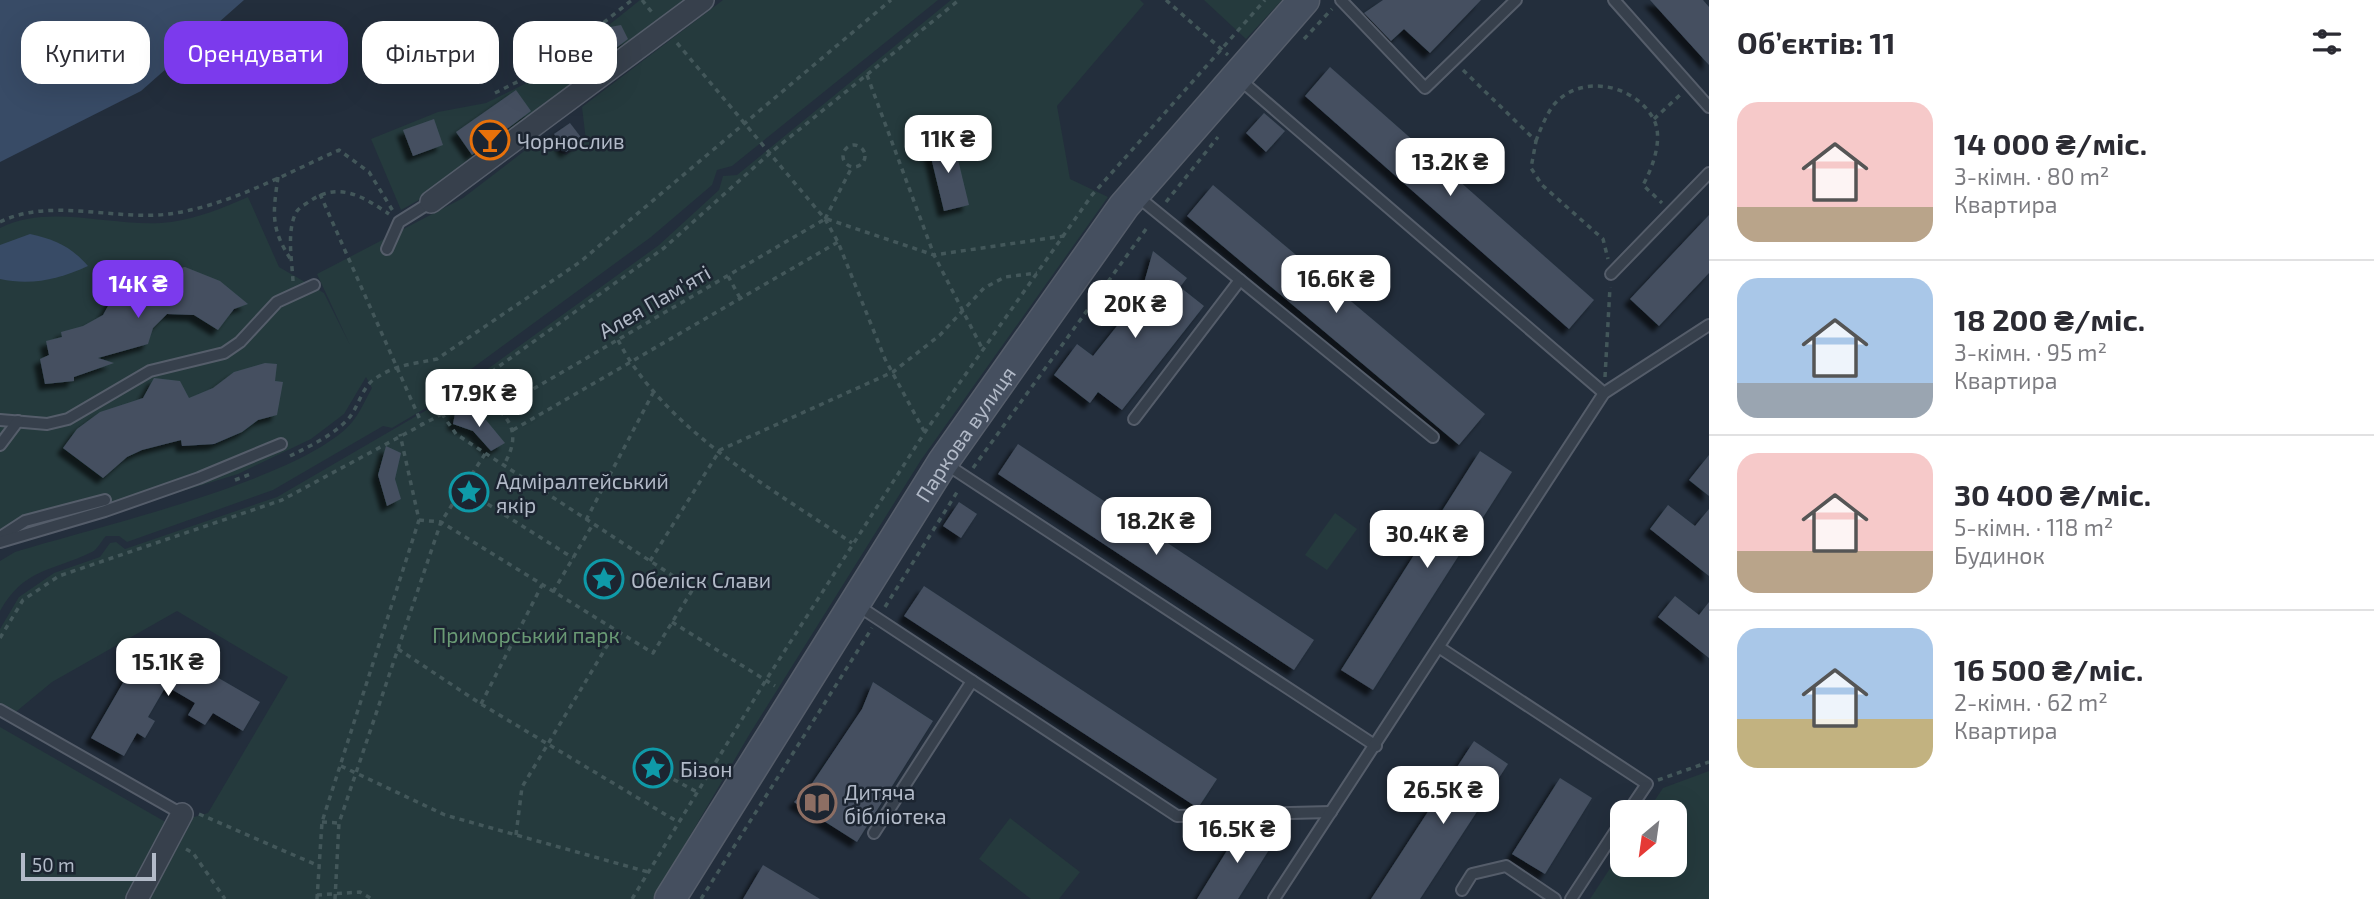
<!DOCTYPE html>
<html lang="uk">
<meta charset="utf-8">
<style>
:root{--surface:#fff;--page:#f2f2f3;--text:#2b2b33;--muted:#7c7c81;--line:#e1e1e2;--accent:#7c3aed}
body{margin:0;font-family:"Exo 2",sans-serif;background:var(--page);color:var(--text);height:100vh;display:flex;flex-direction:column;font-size:26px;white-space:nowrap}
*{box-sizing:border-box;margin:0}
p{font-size:23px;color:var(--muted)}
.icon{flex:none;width:38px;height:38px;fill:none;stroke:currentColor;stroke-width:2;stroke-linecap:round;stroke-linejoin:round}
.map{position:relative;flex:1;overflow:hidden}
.details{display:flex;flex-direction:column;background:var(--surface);width:665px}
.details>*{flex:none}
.top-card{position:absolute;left:21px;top:21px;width:665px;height:63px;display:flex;gap:14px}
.needle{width:46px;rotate:209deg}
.controls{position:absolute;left:1610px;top:800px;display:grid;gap:14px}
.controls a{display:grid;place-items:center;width:77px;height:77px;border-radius:14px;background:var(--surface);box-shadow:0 7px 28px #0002;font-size:35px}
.scale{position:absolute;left:21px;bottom:18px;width:135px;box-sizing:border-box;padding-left:7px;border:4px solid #b2bac8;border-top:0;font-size:19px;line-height:24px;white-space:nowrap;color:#b2bac8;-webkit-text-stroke:5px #1c2531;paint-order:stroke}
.price{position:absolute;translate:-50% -60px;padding:0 16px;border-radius:14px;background:#fff;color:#222;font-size:23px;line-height:46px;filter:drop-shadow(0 2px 4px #0008)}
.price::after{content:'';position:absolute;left:50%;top:42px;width:21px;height:16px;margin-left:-10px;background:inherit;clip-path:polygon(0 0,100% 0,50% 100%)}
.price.selected{background:var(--accent);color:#fff}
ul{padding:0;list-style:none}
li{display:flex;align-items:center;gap:21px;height:175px;padding:0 28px}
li+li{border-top:2px solid var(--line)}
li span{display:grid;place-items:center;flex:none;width:196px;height:140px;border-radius:21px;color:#555}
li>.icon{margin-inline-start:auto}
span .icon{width:84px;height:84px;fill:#fffc;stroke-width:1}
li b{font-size:30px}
h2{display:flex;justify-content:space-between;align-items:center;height:84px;padding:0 28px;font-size:30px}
.chip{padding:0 24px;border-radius:21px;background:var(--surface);box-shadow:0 7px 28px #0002;font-size:24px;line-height:63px}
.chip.selected{background:var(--accent);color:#fff}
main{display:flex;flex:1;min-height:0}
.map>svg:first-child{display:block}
.green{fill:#253a3d}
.water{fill:#384b66}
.building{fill:#445060;filter:url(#shadow)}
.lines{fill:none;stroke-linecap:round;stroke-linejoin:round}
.lane-casing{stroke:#555d6a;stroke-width:14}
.street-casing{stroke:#555d6a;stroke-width:24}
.secondary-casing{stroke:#555d6a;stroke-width:33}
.path{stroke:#43575a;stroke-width:3.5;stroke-dasharray:5 5;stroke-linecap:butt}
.lane{stroke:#37404c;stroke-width:10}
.street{stroke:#37404c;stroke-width:21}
.secondary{stroke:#454f5f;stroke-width:30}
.labels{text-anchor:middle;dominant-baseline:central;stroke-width:5;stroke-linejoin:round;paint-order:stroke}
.poi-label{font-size:21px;fill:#b2bac8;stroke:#1c2531;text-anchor:start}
.street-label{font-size:21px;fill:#b2bac8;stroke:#1c2531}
.park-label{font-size:21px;fill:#699974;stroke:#1c2531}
</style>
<main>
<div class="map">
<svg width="1709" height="899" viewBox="0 0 1709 899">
<defs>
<filter id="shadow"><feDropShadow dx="-6" dy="6" stdDeviation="2" flood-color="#0009"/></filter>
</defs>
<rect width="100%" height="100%" fill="#232e3c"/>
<g class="green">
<polygon points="640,0 693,0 426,196 401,210 371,139 438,112 486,103 553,70"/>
<path d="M723,0H938L732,166L717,170L712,185L651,237L444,389L441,399L392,428L383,426L273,490L127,542L119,536H106C101,541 98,549 92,552C53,571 24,568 0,611V561L15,552C92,528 306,479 353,421C361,411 366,398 372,388L366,377L344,414L311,439L238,474L0,547V228C51,202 116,229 171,222C198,218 223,208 248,197L279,267L324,293L350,345L317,274L463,198L536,142L566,155L586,141L582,107Z"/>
<polygon points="951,0 1140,0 1144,4 1057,106 1070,179 1108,197 921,460 749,735 653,899 144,899 187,819 208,813 288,677 177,611 52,682 6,720 0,717 0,629 19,597 54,573 100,557 110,543 116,542 125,549 277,497 449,397 659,245 719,190 723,176 737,175"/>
<polygon points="1204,0 1282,0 1246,39"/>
<polygon points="1335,513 1357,529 1327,570 1305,555"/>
<polygon points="0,727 169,824 129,899 0,899"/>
<polygon points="1709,771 1709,899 1590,899 1622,850 1622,864 1675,864 1675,812 1647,812 1663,788"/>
<polygon points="1010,818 1080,872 1059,899 1031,899 979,859"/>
</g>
<g class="water">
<polygon points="0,0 244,0 141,91 0,162"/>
<path d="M30,234C56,240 70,246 88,266C59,279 32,286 0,279V245Z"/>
</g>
<g class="building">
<polygon points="1383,0 1481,0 1430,53 1404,29 1391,41 1364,13"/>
<polygon points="1650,0 1703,0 1709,7 1709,65"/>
<polygon points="621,25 628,39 599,61 588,39 610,27"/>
<polygon points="1330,67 1594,300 1569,329 1305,96"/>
<polygon points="516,90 531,111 472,155 456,132"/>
<polygon points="1264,113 1285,131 1266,152 1246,133"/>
<polygon points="434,119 443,145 413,156 403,130"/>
<polygon points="570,123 583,140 566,152 554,134"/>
<polygon points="953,139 969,205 944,211 928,145"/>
<polygon points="1213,185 1485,414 1459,445 1187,216"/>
<polygon points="1709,215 1709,273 1659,326 1630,299"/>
<polygon points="1153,251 1187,278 1180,287 1204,306 1122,410 1098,392 1090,403 1054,375 1077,344 1093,356 1140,297"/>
<polygon points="185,267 220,281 248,304 234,309 218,330 194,315 167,314 153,328 148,344 98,358 114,363 74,377 74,381 45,384 40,359 49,355 46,341 62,337 61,332 83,326 103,315 113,297 144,274"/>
<polygon points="265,363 277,364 275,381 283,382 277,415 258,420 242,432 214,444 182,446 181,440 142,450 127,457 103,478 63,448 77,429 100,412 143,398 154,378 180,381 189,398 213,388 234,372"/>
<polygon points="456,408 486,420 505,443 491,451 473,431 453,424"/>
<polygon points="1018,444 1314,640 1294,670 998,474"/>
<polygon points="386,446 401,453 395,479 401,499 387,506 378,475"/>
<polygon points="1480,451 1512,472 1373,690 1341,670"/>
<polygon points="1709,455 1709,496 1689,480"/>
<polygon points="959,502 977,514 961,538 943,526"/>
<polygon points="1668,505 1695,526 1709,509 1709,576 1650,529"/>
<polygon points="924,586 1217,779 1198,808 904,616"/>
<polygon points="1675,596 1699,615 1709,602 1709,658 1658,617"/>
<polygon points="158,643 260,702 243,731 213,713 205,725 188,715 195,703 166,686 148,717 155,721 145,738 137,733 124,756 91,738 143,648"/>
<polygon points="873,682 933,721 857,842 794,802 811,785 862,709"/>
<polygon points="1474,741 1508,764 1420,899 1371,899"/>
<polygon points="1560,778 1592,798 1545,874 1512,854"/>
<polygon points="1244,823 1274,842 1238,899 1197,899"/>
<polygon points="763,865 820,899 743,899"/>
</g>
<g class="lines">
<defs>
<g id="lane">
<polyline points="1341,0 1425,88 1516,0"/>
<polyline points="1614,0 1709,107"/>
<polyline points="1238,78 1604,393"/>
<polyline points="1137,196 1433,437"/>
<polyline points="387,249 399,222 431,202"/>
<polyline points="1611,274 1709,173"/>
<polyline points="1134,419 1240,280"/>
<polyline points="0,420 47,424 68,419 150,371 224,353 240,342 277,302 314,285"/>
<polyline points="0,445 18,421"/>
<polyline points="946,464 1376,746"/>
<polyline points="2,536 25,521 105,500"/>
<polyline points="0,542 105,511 199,478 281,444"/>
<polyline points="857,605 1177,816 1331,812"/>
<polyline points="1440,648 1647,784 1628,812"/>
<polyline points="0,710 182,814"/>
<polyline points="874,833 972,681"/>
<polyline points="1462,890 1472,874 1506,866 1555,899"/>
<polyline points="1274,899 1604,393 1709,325"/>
<polyline points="1571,899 1622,821"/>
</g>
<g id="street">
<polyline points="431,202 703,0"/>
<polyline points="137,899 182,814"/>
</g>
<g id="secondary">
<path id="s1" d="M670,899L943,462L1124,206L1304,0"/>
</g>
</defs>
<use href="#lane" class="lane-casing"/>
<use href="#street" class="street-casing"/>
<use href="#secondary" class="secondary-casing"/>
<g class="path">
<polyline points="642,0 654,15"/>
<polyline points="1166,0 1228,55"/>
<polyline points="1304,39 1332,9"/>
<polyline points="677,43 825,219 838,242 885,359 924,431"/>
<polyline points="1463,70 1536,141 1531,168 1542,185 1603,239 1608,259"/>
<polyline points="867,75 934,255 983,350"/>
<polyline points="495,93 549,66 632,0"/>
<polyline points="1654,119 1681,94"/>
<path d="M1536,141C1540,130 1545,118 1552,107C1578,73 1633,83 1653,118C1664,137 1653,167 1643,185L1662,203"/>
<circle cx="854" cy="156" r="11"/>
<path d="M278,177C273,213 270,229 292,261"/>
<polyline points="320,194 422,424"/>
<polyline points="1166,202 1218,137"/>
<polyline points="825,219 852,167"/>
<polyline points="827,219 934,255 1064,236"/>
<path d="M0,222C50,197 115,221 169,214C228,206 285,174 339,150L369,172L393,211"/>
<polyline points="728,276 740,298"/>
<path d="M293,281C292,261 286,229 297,211C300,207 306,204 310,201C339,181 364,197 389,214"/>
<path d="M618,340C663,428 772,489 852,543"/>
<polyline points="1605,377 1610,287"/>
<path d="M466,390C501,407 528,426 503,466"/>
<polyline points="499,409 825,219"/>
<polyline points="513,430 838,242"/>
<path d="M290,456C310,446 334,435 349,418C359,406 362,386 376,378C397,364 414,364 437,359L580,262L891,0"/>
<polyline points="973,468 1149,225"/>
<polyline points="235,480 251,474"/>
<polyline points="467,483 478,498 573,558"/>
<polyline points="460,495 476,497"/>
<polyline points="419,520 441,522 653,653 693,589 456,434 442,414"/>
<polyline points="586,520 653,393"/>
<polyline points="650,561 720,450 893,372 940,335 984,288 1005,277 1037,273"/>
<polyline points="553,592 593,524"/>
<polyline points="885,607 959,489"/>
<polyline points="672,622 775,686"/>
<polyline points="0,638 23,600 59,576 282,500 442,414 466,390 664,248 769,154 959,0"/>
<polyline points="398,649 481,704 678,822"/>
<polyline points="481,704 542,585"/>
<polyline points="341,766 445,815 648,872"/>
<polyline points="656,770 697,792"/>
<polyline points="1658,780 1709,762"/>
<polyline points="199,814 319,866"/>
<polyline points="322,822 339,823"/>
<polyline points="516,835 522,787 616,631"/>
<polyline points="186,849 193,853 225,899"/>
<polyline points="317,895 360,892 372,899"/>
<polyline points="317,899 322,822 419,520 400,434"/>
<polyline points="335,899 339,823 441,522 485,454"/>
<polyline points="632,899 766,680 925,432 1092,195 1265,0"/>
<polyline points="701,899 872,628"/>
</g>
<use href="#lane" class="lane"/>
<use href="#street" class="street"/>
<use href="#secondary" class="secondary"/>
</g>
<defs>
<symbol id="bar-ring" viewBox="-11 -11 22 22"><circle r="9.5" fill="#1c2531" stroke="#e8710a" stroke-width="1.5"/><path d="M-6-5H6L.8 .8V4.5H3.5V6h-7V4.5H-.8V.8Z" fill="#e8710a"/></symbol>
<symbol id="sight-ring" viewBox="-11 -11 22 22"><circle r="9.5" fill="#1c2531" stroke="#0f9aa8" stroke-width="1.5"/><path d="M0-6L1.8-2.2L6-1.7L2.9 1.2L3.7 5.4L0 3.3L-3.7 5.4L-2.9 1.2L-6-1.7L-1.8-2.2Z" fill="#0f9aa8"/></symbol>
<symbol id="library-ring" viewBox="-11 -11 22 22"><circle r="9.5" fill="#1c2531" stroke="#8d6e63" stroke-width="1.5"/><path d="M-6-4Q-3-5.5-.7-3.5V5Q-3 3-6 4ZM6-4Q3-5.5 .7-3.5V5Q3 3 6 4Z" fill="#8d6e63"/></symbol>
</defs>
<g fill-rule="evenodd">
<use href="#bar-ring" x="468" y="118" width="44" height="44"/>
<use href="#sight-ring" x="447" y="470" width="44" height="44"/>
<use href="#sight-ring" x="582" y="557" width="44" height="44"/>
<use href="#sight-ring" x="631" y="746" width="44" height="44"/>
<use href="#library-ring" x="795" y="781" width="44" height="44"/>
</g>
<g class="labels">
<g class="poi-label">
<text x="517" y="140">Чорнослив</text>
<text x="496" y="480">Адміралтейський<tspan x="496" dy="24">якір</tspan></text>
<text x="631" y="579">Обеліск Cлави</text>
<text x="680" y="768">Бізон</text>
<text x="844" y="791">Дитяча<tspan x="844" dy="24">бібліотека</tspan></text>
</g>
<g class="street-label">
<text transform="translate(654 301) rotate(-30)">Алея Пам'яті</text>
<text stroke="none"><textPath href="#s1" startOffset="551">Паркова вулиця</textPath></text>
</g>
<g class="park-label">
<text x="526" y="634">Приморський парк</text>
</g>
</g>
</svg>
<div class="controls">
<a><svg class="needle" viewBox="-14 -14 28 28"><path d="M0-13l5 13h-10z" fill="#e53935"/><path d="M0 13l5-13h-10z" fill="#7c7c81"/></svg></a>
</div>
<div class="scale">50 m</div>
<b class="price" style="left:948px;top:175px">11K ₴</b>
<b class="price" style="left:1450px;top:198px">13.2K ₴</b>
<b class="price" style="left:1336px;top:315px">16.6K ₴</b>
<b class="price selected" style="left:138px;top:320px">14K ₴</b>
<b class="price" style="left:1135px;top:340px">20K ₴</b>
<b class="price" style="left:479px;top:429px">17.9K ₴</b>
<b class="price" style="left:1156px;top:557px">18.2K ₴</b>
<b class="price" style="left:1427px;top:570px">30.4K ₴</b>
<b class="price" style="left:168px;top:698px">15.1K ₴</b>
<b class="price" style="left:1443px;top:826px">26.5K ₴</b>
<b class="price" style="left:1237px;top:865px">16.5K ₴</b>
<div class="top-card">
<a class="chip">Купити</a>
<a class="chip selected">Орендувати</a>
<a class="chip">Фільтри</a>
<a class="chip">Нове</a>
</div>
</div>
<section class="details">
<h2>Об’єктів: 11<svg class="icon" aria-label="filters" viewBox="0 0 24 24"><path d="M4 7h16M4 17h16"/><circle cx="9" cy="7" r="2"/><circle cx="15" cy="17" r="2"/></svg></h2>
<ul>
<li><span style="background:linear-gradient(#f6c9c9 75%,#b9a48a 0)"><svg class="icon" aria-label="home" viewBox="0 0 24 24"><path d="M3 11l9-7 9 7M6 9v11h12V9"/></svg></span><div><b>14 000 ₴/міс.</b><p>3-кімн. · 80 m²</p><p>Квартира</p></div></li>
<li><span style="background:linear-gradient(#a9c7e8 75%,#9aa5b1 0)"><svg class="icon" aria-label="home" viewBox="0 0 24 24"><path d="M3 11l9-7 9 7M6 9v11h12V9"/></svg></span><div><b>18 200 ₴/міс.</b><p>3-кімн. · 95 m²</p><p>Квартира</p></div></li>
<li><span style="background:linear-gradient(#f6c9c9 70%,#b9a48a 0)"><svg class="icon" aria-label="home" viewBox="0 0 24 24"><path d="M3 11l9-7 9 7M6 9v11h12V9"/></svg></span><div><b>30 400 ₴/міс.</b><p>5-кімн. · 118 m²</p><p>Будинок</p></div></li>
<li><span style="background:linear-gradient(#a9c7e8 65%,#c2b280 0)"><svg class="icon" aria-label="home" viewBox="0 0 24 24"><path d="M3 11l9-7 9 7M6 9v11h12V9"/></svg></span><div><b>16 500 ₴/міс.</b><p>2-кімн. · 62 m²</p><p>Квартира</p></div></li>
</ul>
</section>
</main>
